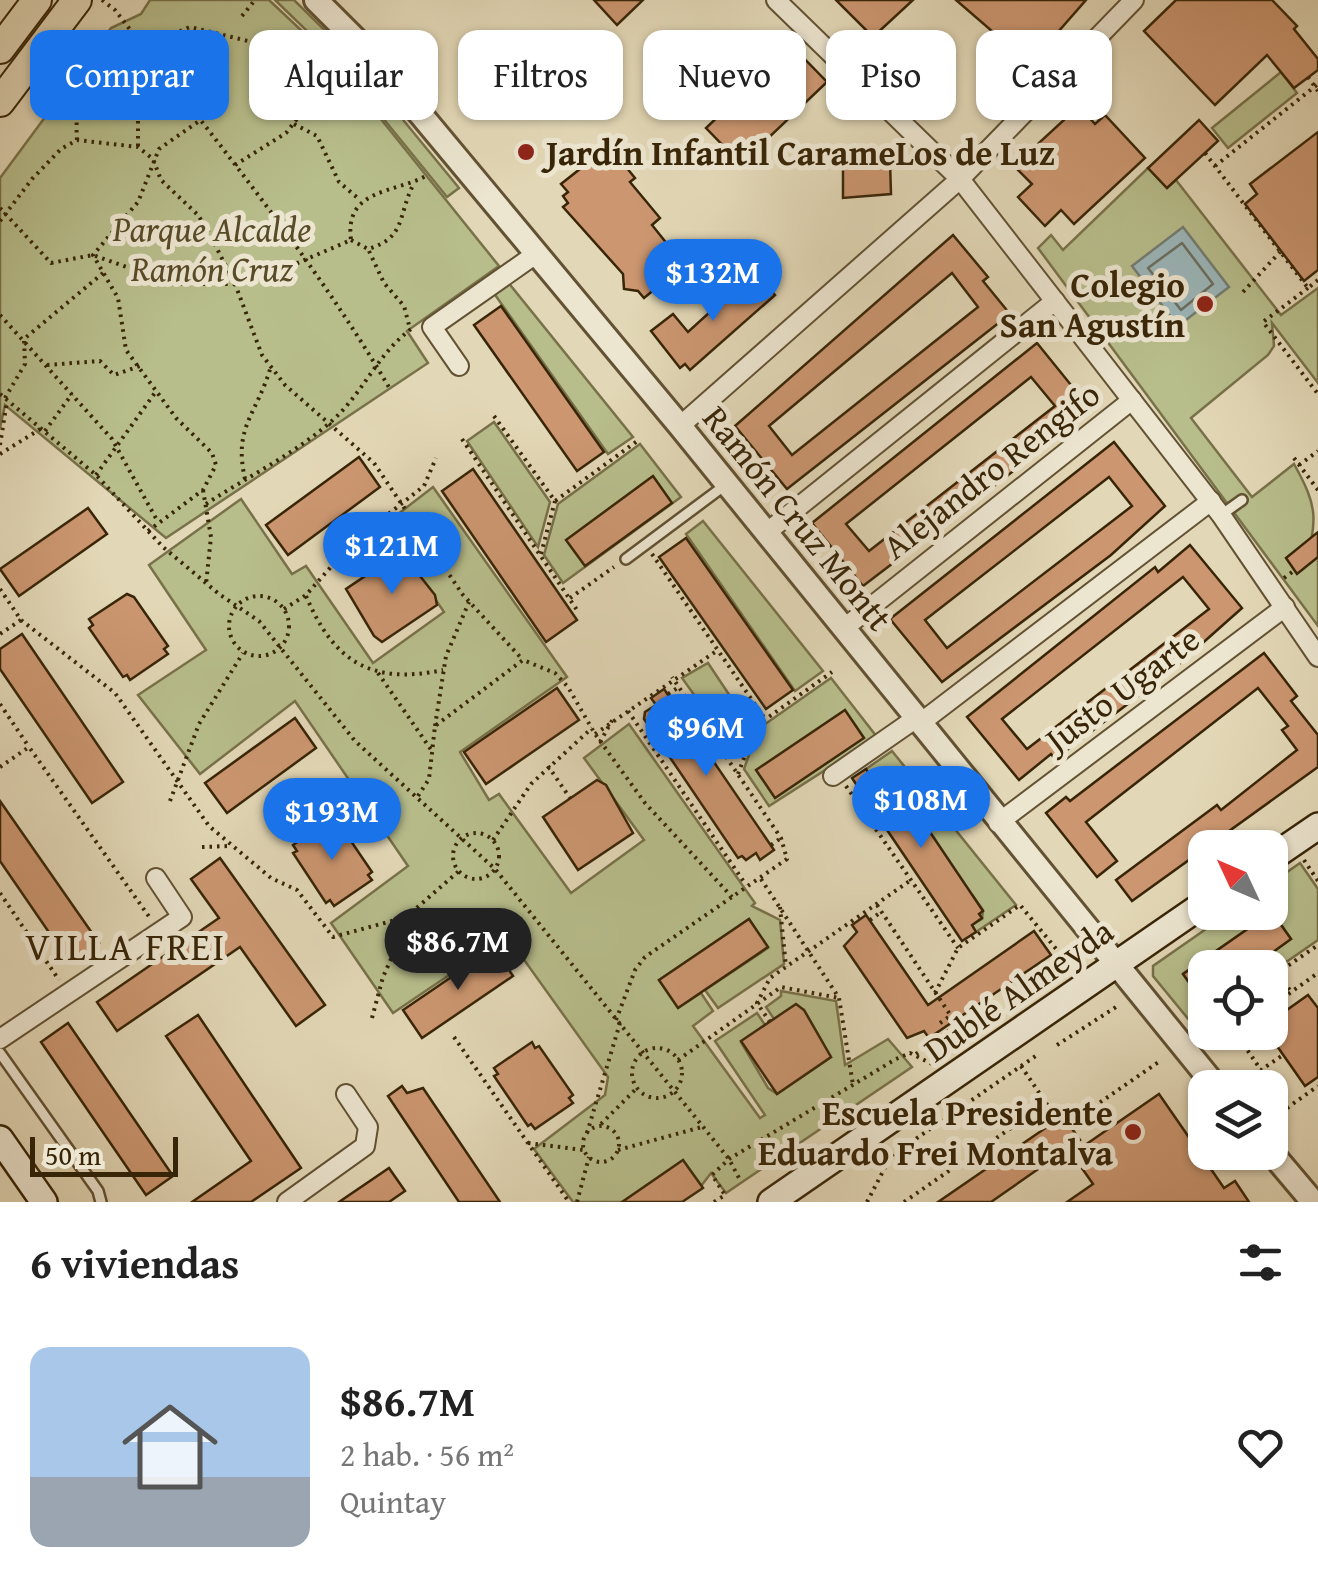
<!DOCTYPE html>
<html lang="es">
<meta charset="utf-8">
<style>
:root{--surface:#fff;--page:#f2f2f2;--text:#222;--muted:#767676;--line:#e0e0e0;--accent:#1a73e8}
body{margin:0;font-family:"Gentium Book Plus",serif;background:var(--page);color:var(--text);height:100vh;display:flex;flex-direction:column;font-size:38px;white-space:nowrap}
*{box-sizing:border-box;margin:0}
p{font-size:32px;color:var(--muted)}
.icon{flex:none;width:55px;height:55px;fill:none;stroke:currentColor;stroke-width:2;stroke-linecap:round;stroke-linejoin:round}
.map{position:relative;height:1202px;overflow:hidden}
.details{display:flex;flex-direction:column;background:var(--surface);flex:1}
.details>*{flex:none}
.guide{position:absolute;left:30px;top:30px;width:1260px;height:90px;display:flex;gap:20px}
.needle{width:65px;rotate:314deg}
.buttons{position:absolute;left:1188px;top:830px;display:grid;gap:20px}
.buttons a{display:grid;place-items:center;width:100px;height:100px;border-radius:20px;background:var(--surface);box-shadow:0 2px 8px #0004;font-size:50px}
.scale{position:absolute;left:30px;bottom:25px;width:148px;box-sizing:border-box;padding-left:10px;border:5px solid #382507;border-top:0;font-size:28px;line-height:35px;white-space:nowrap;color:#382507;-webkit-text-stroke:8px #ece5d0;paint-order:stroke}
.price{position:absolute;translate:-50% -85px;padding:0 22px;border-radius:35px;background:var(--accent);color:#fff;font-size:32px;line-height:65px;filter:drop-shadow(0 2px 5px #0008)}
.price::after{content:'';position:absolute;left:50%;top:60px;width:30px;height:22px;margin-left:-15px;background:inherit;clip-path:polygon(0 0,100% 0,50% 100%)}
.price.current{background:#222;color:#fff}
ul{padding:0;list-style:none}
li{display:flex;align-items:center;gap:30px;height:250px;padding:0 30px}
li+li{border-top:2px solid var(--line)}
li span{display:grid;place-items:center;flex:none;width:280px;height:200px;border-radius:20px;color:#555}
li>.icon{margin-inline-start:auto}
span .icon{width:120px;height:120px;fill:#fffc;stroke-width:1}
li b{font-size:42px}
h2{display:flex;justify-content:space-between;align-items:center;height:120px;padding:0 30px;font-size:42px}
.chip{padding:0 35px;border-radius:20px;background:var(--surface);box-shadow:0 2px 8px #0004;font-size:35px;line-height:90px}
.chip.current{background:var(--accent);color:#fff}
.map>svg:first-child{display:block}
.green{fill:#b7bd8b;stroke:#787149;stroke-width:2.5}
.water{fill:#9bb6ba;stroke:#737c72;stroke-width:2.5}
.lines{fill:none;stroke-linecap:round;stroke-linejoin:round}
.shore{stroke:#6a6e60;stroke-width:2.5}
.building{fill:#cb9670;stroke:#382507;stroke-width:2.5;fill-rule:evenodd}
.service-casing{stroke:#625233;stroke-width:14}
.minor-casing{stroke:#625233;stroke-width:22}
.tertiary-casing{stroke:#625233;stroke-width:28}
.secondary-casing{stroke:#382507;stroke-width:30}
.primary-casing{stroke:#382507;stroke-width:32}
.path{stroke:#382507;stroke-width:4;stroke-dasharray:2.5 5;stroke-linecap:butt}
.service{stroke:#ece5d0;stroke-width:9}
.minor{stroke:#ece5d0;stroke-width:18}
.tertiary{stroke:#ece5d0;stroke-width:22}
.secondary{stroke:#ece5d0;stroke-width:25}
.primary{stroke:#e2d7b6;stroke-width:28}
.poi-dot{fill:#8f2418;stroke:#ece5d0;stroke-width:4}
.labels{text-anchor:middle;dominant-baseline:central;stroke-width:10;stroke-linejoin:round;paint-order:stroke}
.poi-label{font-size:35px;font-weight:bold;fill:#382507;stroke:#ece5d0;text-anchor:end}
.park-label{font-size:35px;font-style:italic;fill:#584b28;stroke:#ece5d0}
.street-label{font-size:35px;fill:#382507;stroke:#ece5d0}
.neighbourhood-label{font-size:38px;letter-spacing:2.5px;fill:#382507;stroke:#ece5d0}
</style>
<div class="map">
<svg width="1318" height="1202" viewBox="0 0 1318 1202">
<rect width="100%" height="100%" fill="#e2d7b6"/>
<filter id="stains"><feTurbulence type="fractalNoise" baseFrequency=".002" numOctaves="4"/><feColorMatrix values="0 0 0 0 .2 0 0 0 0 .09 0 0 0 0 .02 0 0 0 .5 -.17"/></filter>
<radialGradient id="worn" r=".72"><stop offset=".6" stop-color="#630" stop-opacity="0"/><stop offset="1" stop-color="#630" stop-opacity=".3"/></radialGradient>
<g class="green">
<polygon points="150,0 269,0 335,62 499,266 407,331 428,363 166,538 5,405 0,428 0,178 111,28 141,14"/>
<polygon points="275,0 294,0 349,54 459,188 447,197 331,54"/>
<polygon points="1281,72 1297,93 1228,148 1212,128"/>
<path d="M1148,168L1167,188L1176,180L1281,315L1318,288V383L1272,323L1274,346L1268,355L1191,418L1252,497L1294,464C1318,507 1318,519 1304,568L1318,557V626L1038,248L1051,235L1063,250Z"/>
<polygon points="507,281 633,437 608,454 493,292"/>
<polygon points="494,422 550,502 538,547 467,441"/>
<polygon points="640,444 681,497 563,583 544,555 558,504"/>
<polygon points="433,487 567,677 460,752 489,800 499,794 571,893 644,840 584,758 629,724 755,903 752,906 780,920 784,964 718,1008 705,990 768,948 749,919 659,980 679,1007 701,993 713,1011 693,1026 760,1118 765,1115 715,1041 757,1013 765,1025 741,1042 768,1088 777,1094 831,1057 804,1010 774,1019 766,1007 781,996 781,991 836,1001 845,1065 888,1039 912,1067 726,1193 711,1173 701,1186 622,1202 573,1202 534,1149 605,1095 608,1077 507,936 393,1013 331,923 408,866 295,701 200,774 138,695 206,650 149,565 241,499 292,574 306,566 373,663 444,612 384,525"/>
<polygon points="703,521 823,671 795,691 686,534"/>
<polygon points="708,663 750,726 738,756 682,678"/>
<polygon points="831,678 877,737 769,806 744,769 758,729"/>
<polygon points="892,751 1016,905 976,932 972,925 982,919 983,910 973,896 968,898 945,864 949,861 881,770 871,777 866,769"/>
<polygon points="1300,863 1318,889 1318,940 1279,967 1270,954 1291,939 1272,912 1184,973 1205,1000 1205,1018 1194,1026 1153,976 1153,966 1229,913 1270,912 1270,884"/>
</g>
<polygon class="water" points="1183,227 1229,287 1178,326 1132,266"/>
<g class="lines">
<polygon class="shore" points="1182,243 1213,284 1181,310 1148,268"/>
</g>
<g class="building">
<polygon points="594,0 643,0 617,25"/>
<polygon points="836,0 913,0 873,37"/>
<polygon points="956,0 1086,0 1030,64"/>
<polygon points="1176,0 1272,0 1297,26 1294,29 1318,59 1318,70 1294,88 1267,55 1215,105 1144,31"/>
<polygon points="792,46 827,82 741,164 706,128"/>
<polygon points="1079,106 1095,124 1105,115 1145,158 1074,224 1061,210 1045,226 1018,197 1032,184 1014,166"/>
<polygon points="1199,120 1218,141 1167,188 1148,168"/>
<polygon points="1318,132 1318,270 1304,281 1245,204 1257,194 1250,184"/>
<polygon points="609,146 635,178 630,182 660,218 652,225 684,265 644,298 638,291 624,289 623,274 563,207 568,203 563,196 568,192 561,184"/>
<polygon points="890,162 891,194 843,198 843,163"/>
<path d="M953,235L988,277L983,281L1010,314L787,489L735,426ZM952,273L978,307L792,455L769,426Z"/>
<polygon points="755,271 775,295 690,370 685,364 680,368 651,331 673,314 688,332"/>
<polygon points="501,306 604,452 577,471 474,325"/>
<path d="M1037,343L1088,406L1051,437L1054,440L863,586L812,523ZM1031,377L1055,406L869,551L846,524Z"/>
<path d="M1114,442L1165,506L1111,555L942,682L890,619ZM1109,477L1132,506L947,648L925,620Z"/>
<polygon points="359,457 380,487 288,555 266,525"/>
<polygon points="473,469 577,620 546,642 442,491"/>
<polygon points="653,476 672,503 585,566 566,540"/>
<polygon points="88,508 107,534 19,596 0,569"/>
<polygon points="1318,532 1318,557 1297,574 1286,558"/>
<polygon points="686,538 793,690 766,709 659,557"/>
<path d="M1190,545L1242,608L1170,672L1055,759L1051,754L1019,780L967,717L1155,567L1158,572ZM1183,577L1209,609L1027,749L1002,719Z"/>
<polygon points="401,552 435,595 437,605 382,642 374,636 346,589"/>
<polygon points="127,594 134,597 168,646 164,649 168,654 130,680 127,675 123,677 89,628 93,625 89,619"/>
<polygon points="22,634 123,782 92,803 0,669 0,649"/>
<polygon points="1264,653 1297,696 1291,701 1318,735 1318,767 1132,901 1116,880 1217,805 1221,810 1297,750 1282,730 1288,726 1258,688 1086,822 1117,861 1097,877 1046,813 1066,797 1070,801"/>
<polygon points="557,688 579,720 486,784 464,752"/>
<polygon points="664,689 774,850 760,860 756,853 746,860 742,856 738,858 644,719 645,712 656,705 651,698"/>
<polygon points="845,710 864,738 775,798 756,770"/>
<polygon points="295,718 316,748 227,813 205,783"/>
<polygon points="866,769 871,777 889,771 983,911 979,914 982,918 972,925 976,932 962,941 852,778"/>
<polygon points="597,780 606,785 633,833 578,870 543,817"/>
<polygon points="0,801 99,943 70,963 0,861"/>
<polygon points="331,819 334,825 338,822 372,872 368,875 372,880 334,906 330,900 326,903 293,853 297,851 293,845"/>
<polygon points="220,858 325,1005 296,1026 240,947 117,1031 97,1002 219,918 191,879"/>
<polygon points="1272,912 1291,939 1251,968 1205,968 1205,1005 1183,974"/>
<polygon points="866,915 928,1005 1034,931 1051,955 929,1038 924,1031 907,1038 844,946 857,932 852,925"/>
<polygon points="749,919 768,947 678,1008 659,980"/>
<polygon points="494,948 513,976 422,1038 403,1010"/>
<polygon points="1308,995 1318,1008 1318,1077 1305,1086 1270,1036 1270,1022"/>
<polygon points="796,1004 804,1010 831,1057 777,1094 741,1041"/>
<polygon points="198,1015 301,1168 251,1202 192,1202 251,1161 166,1036"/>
<polygon points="68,1023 173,1176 146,1195 41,1042"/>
<polygon points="532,1042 535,1048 539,1046 573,1095 569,1098 573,1103 535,1129 531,1124 528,1126 494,1076 498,1074 494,1068"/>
<polygon points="402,1086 407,1093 423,1088 500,1202 459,1202 388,1096"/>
<polygon points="1159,1094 1224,1188 1235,1181 1249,1202 1067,1202 1093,1184 1072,1154"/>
<polygon points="1063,1116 1080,1140 991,1202 938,1202"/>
<polygon points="683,1160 703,1188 682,1202 622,1202"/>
<polygon points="389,1168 405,1191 389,1202 339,1202"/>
</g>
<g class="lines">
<defs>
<g id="service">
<polyline points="1221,515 1242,500"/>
<polyline points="626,559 724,486"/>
<polyline points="0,1053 98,1191 101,1202"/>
</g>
<g id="minor">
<polyline points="776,0 960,179 1221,515 1318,657"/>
<polyline points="459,366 432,327 536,254"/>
<polyline points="680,426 960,179 1134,0"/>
<polyline points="766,533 1055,301"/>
<polyline points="843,629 1132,400"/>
<polyline points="919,724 1211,501"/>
<polyline points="833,776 915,719"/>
<polyline points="998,823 1285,607"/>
<polyline points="0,1039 182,917 156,878"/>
<polyline points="287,1202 365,1146 368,1127 346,1094"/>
</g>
<g id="tertiary">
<polyline points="316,0 372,56 680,426 1217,1088"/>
<polyline points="1270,1151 1313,1202"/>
</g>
<g id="secondary">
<polyline points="1270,859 1318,826"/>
<polyline points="0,1139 44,1202"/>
<polyline points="771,1202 1205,903"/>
</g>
<g id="primary">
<polyline points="0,49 37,0"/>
<polyline points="0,102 77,0"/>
</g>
</defs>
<use href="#service" class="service-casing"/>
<use href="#minor" class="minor-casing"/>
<use href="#tertiary" class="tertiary-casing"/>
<use href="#secondary" class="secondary-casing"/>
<use href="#primary" class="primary-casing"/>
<g class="path">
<path d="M102,0L115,10C210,134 311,254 390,389"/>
<polyline points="242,16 255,0"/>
<polyline points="1308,77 1318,91"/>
<polyline points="48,98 76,118"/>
<polyline points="294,124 317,136 339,182 360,200"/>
<path d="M77,140C75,109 79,80 113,68C123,64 134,64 143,58C160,47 170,34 190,27L335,62"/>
<polyline points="138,146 138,100 150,53"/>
<polyline points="1205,153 1308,288 1318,280"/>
<polyline points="235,165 286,133 322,87 344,73"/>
<polyline points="1215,166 1318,84"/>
<path d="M0,208L51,263L93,255L174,284H235L272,274L351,240C344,189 394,193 426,176"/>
<polyline points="0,221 32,179 61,149 77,140 138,147 153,159 161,180 198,215 209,233 235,284 262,355 285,385 374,463 463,595 523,660"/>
<path d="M351,240L368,249C406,238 398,215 413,185"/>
<polyline points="369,251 384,283 404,306 410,329"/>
<polyline points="1308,288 1263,322 1318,394"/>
<polyline points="1243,292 1280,252"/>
<polyline points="0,315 112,439 158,522"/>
<polyline points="47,365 100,361 114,375 140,366"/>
<polyline points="0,394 96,475 163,547 219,594 259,621 355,741 495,869 729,1159 740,1180"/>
<polyline points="5,398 25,364 24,339 103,273"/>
<polyline points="494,416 555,501 640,439"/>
<polyline points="45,431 72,394"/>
<polyline points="462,439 579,613"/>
<polyline points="0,445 7,401"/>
<polyline points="0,454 42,428"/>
<polyline points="1294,458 1318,490"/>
<polyline points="1299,465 1318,451"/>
<polyline points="96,475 157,390"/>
<path d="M245,479C233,426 257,415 271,366"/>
<polyline points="203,490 211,537 206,584"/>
<path d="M206,504C247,477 298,452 334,419C366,389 378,352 414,327"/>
<polyline points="148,531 203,490 216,465 212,453 176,418 126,350 118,298 93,255 138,202 159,149 202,119"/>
<polyline points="354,541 374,570"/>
<polyline points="541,554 555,501"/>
<polyline points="652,554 765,719"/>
<polyline points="1284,578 1295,570"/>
<polyline points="0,589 21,620 0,634"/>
<circle cx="259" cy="626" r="30"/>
<path d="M306,596C334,662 371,685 443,670"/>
<polyline points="570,598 614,567"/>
<polyline points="284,609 306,595 354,541 424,486 436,458"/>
<polyline points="21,620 115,693 209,826 271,878 297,890 333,937 410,916"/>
<polyline points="378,673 432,751"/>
<polyline points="668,694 679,687"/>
<polyline points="0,704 29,747"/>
<polyline points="628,711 746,885"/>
<polyline points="435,726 446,656 469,602"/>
<polyline points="595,734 718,650"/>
<polyline points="600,742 614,717"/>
<polyline points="548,766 570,798"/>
<polyline points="0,767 29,747 150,918"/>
<polyline points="738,774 756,726 832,672"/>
<polyline points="846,786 958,948"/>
<polyline points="418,796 429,779 435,726 523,660 555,673 568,687 595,734 645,803 732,897"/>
<polyline points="170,801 199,724 243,653"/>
<circle cx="476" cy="856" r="23"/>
<polyline points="493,840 531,784 592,728"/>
<polyline points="771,845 781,838"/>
<polyline points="202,847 229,846"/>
<polyline points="1304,860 1318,881"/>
<polyline points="761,879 839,998 853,1085"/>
<polyline points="0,893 59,980"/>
<polyline points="877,905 967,1040"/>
<polyline points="780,907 786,967"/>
<polyline points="870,920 881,912"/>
<polyline points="1267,957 1291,992"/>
<polyline points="1270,978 1318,945"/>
<polyline points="935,993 958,948 1020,905 1071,967"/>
<polyline points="1270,1007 1318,973"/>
<polyline points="372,1018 383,977 412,912 459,871"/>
<polyline points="616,1020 635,970 645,957 787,859 781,838 672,677"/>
<polyline points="770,1022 757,1003 770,978 911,880"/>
<polyline points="940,1023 950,1016"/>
<polyline points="1235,1032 1261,1070 1283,1055"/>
<polyline points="454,1037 569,1202"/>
<polyline points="1057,1045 1116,1007"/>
<circle cx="657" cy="1073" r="25"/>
<polyline points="916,1054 957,1025"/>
<polyline points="678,1060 781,987 839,998"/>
<polyline points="1021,1066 1063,1128"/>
<polyline points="1287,1108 1318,1086"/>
<polyline points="601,1124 637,1088"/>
<circle cx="601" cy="1144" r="18"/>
<polyline points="1063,1128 1160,1061"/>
<polyline points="587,1133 620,1023"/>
<polyline points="528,1143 583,1150"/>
<polyline points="618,1150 702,1127"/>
<polyline points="577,1202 589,1157"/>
<polyline points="714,1202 725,1195 712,1175 729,1159 896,1059 910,1053 932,1064"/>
<polyline points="867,1202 891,1156 1037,1055"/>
<polyline points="904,1202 1047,1103"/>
</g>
<use href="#service" class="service"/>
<use href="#minor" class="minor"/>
<use href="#tertiary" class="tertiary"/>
<use href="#secondary" class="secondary"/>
<use href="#primary" class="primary"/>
</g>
<g class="poi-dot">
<circle cx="526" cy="152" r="10"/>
<circle cx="1205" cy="304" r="10"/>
<circle cx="1133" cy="1132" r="10"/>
</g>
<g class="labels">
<g class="poi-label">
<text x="546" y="152" text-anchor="start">Jardín Infantil CarameLos de Luz</text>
<text x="1185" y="284">Colegio<tspan x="1185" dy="40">San Agustín</tspan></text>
<text x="1113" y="1112">Escuela Presidente<tspan x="1113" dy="40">Eduardo Frei Montalva</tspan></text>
</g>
<g class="park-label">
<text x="212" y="228">Parque Alcalde<tspan x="212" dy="40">Ramón Cruz</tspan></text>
</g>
<g class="street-label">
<text transform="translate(991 470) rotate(-38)">Alejandro Rengifo</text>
<text transform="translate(798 518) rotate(51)">Ramón Cruz Montt</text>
<text transform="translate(1122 689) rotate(-37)">Justo Ugarte</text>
<text transform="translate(1018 990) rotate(-35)">Dublé Almeyda</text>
</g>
<g class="neighbourhood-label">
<text x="126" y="946">VILLA FREI</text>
</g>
</g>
<rect width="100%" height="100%" filter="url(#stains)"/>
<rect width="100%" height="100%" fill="url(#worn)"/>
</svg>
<div class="buttons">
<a><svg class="needle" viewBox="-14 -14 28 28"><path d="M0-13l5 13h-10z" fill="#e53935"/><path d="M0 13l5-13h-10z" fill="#767676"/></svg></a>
<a><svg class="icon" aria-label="locate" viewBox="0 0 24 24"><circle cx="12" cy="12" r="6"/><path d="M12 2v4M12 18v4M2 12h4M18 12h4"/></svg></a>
<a><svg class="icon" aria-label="layers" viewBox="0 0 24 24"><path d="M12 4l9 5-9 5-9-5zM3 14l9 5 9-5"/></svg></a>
</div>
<div class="scale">50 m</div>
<b class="price" style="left:713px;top:324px">$132M</b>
<b class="price" style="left:392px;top:597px">$121M</b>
<b class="price" style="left:706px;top:779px">$96M</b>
<b class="price" style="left:921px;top:851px">$108M</b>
<b class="price" style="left:332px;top:863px">$193M</b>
<b class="price current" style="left:458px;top:993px">$86.7M</b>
<div class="guide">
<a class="chip current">Comprar</a>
<a class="chip">Alquilar</a>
<a class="chip">Filtros</a>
<a class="chip">Nuevo</a>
<a class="chip">Piso</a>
<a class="chip">Casa</a>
</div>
</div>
<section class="details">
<h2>6 viviendas<svg class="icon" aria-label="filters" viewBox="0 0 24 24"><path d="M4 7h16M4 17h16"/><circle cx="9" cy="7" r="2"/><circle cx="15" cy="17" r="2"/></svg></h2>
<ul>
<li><span style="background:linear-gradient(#a9c7e8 65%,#9aa5b1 0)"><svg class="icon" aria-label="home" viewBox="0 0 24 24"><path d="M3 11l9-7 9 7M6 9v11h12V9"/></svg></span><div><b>$86.7M</b><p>2 hab. · 56 m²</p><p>Quintay</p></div><svg class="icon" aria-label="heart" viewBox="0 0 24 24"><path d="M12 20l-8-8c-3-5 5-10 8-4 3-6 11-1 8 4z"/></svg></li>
</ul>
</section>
